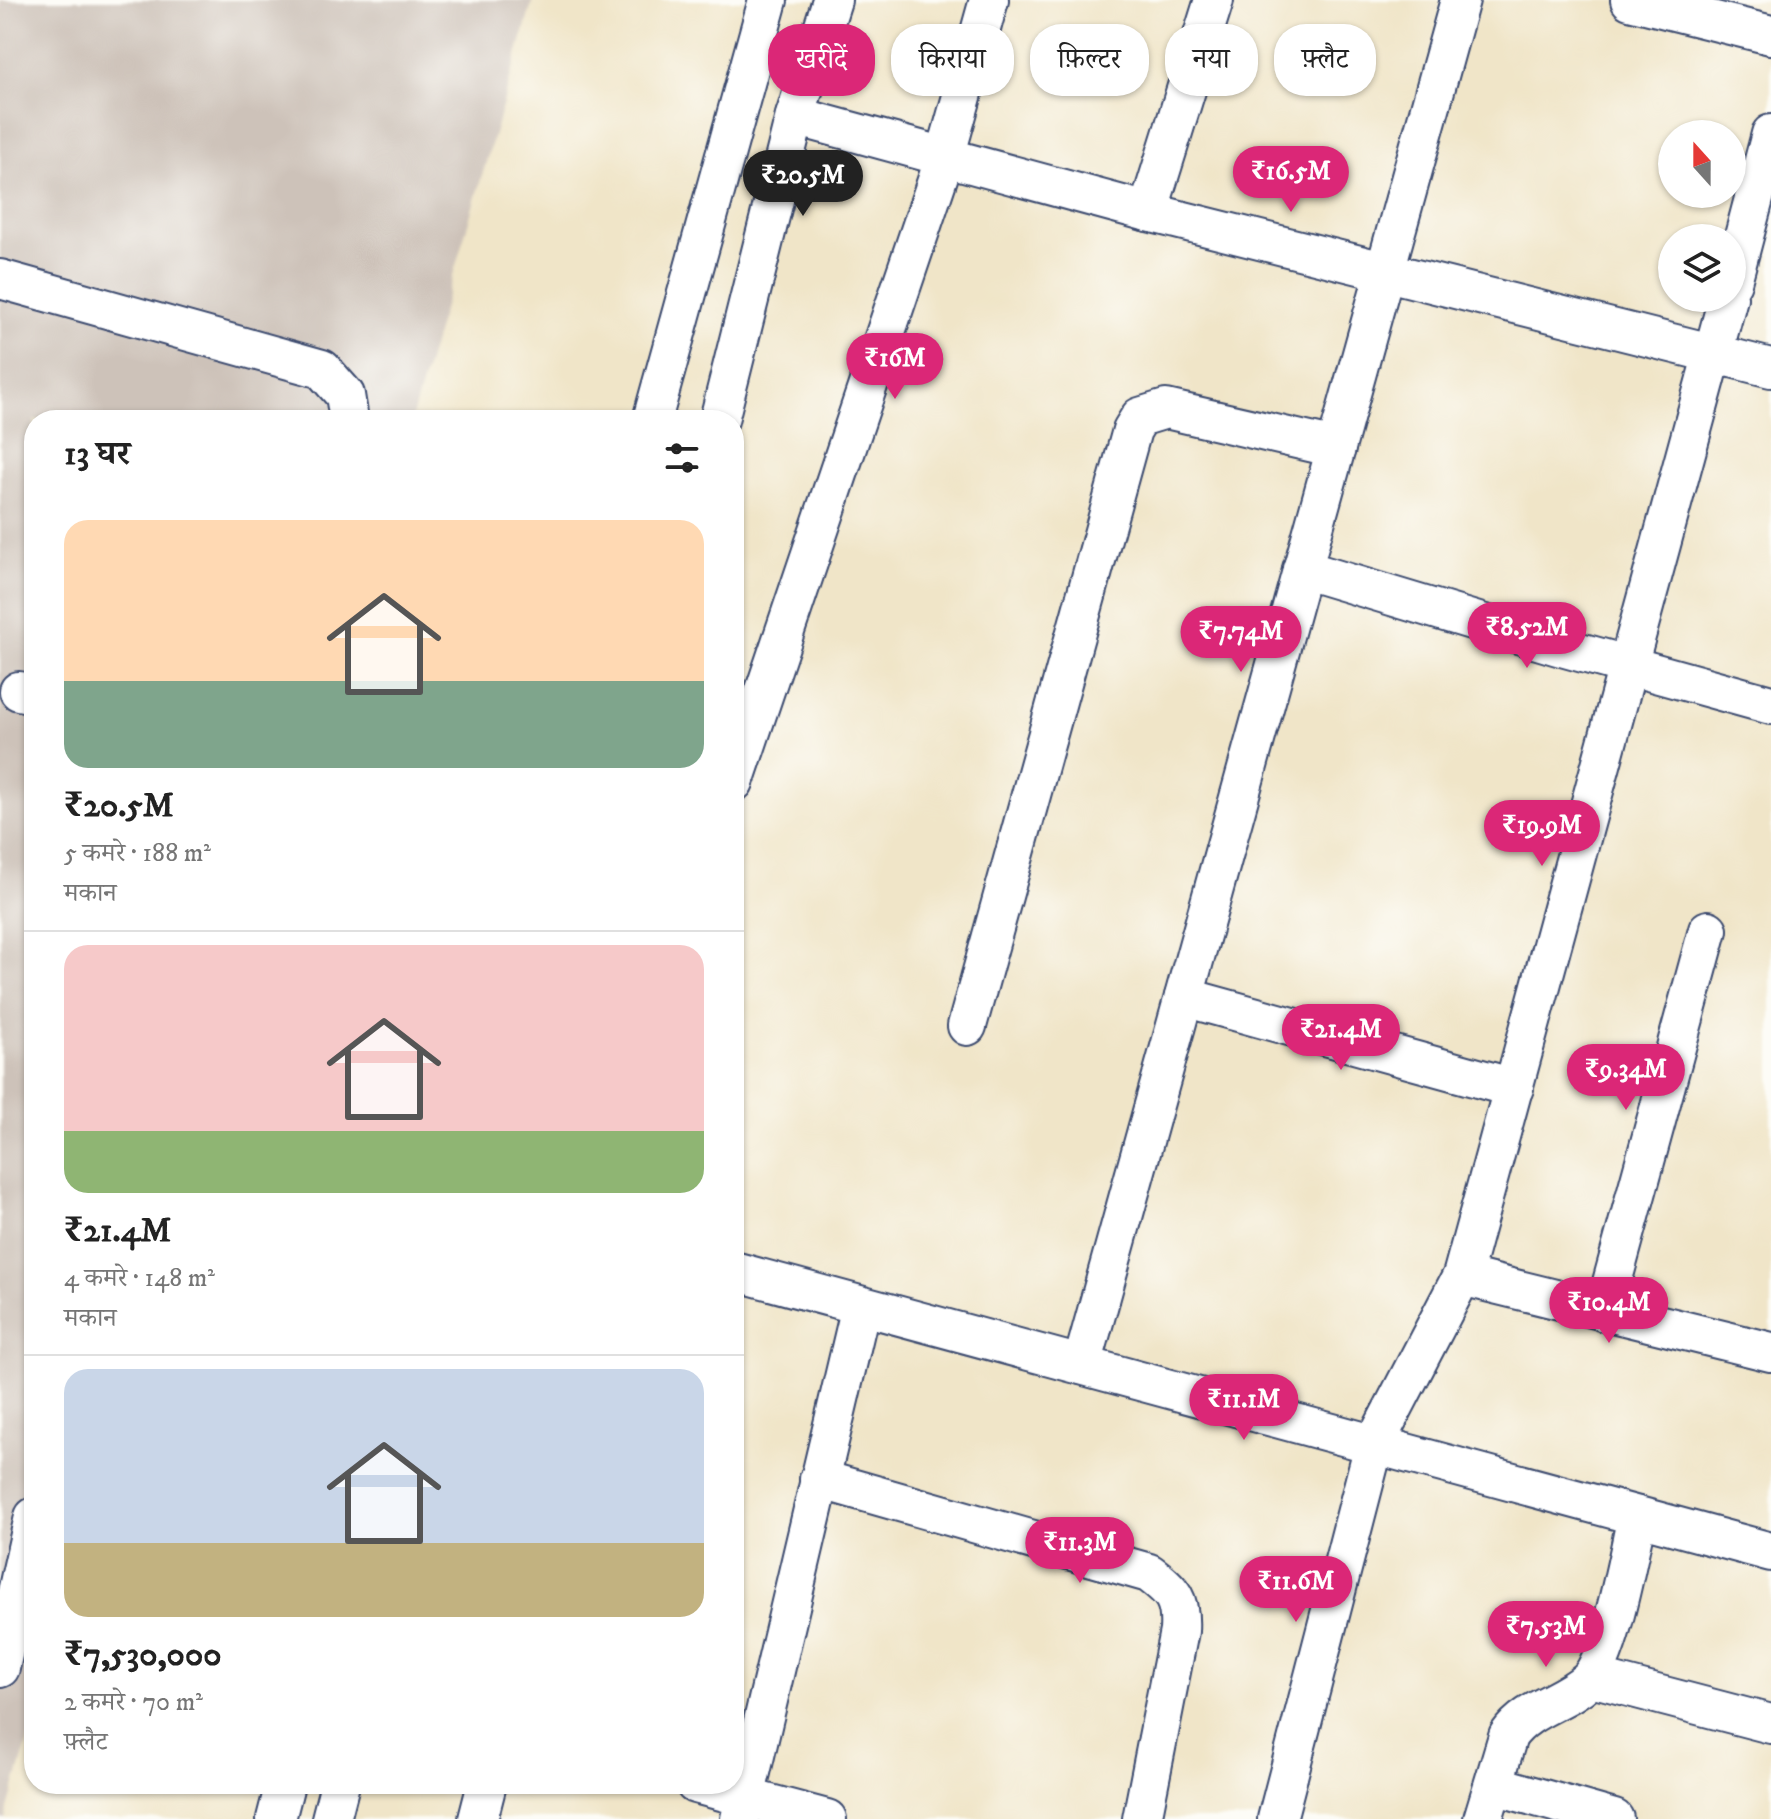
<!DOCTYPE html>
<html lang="hi">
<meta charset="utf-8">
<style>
:root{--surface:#fff;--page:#f2f2f2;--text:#222;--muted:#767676;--line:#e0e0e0;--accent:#db2777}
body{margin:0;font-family:"IM FELL DW Pica","Noto Serif Devanagari",serif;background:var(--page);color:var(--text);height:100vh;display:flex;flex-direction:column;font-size:30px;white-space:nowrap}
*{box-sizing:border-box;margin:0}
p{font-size:26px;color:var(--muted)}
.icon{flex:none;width:44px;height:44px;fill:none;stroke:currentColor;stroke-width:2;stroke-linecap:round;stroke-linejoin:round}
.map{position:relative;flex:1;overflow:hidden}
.details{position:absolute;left:24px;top:410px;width:720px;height:1384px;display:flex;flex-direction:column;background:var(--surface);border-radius:32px;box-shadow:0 2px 6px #0004}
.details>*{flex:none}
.guide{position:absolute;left:768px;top:24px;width:760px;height:72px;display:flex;gap:16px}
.needle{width:52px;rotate:339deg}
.buttons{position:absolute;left:1658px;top:120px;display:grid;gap:16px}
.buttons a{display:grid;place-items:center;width:88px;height:88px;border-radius:50%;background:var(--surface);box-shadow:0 2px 6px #0004;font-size:40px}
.price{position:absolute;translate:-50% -68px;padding:0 18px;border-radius:28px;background:var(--accent);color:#fff;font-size:26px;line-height:52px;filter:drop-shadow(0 2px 4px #0008)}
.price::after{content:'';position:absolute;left:50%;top:48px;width:24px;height:18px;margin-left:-12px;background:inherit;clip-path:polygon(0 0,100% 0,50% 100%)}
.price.selected{background:#222;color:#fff}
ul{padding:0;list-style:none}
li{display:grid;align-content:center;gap:16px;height:424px;padding:0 40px}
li+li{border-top:2px solid var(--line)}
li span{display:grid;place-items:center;height:248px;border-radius:24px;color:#555}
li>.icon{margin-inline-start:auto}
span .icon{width:144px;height:144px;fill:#fffc;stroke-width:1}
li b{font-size:34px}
h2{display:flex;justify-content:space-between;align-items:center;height:96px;padding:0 40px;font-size:34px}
.pill{padding:0 28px;border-radius:32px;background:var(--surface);box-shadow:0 2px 6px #0004;font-size:28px;line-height:72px}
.pill.selected{background:var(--accent);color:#fff}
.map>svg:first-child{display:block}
.industrial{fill:#cdc2b9}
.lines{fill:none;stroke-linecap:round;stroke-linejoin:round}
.minor-casing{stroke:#3b4a6e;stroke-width:42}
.minor{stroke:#fff;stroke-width:38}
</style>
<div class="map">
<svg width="1771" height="1819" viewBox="0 0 1771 1819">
<rect width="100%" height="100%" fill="#fdfcf7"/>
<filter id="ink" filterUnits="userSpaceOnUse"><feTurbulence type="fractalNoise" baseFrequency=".0125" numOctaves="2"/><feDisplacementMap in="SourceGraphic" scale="16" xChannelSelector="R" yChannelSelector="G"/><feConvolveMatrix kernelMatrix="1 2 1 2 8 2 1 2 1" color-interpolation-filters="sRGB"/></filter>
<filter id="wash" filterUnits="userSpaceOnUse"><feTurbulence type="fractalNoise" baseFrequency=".006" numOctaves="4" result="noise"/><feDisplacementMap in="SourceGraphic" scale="32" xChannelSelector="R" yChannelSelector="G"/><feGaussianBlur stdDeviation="1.8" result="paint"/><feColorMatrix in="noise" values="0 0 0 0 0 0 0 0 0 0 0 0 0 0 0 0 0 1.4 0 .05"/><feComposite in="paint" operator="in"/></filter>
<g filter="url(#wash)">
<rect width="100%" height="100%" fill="#f0e5c8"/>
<polygon class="industrial" points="0,0 533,0 411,420 34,420 34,1720 5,1819 0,1819"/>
</g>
<g filter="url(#ink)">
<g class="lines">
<defs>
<g id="minor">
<polyline points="1630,0 1771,35"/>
<polyline points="795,116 1148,212 1771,368"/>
<polyline points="1148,212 1214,0"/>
<polyline points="0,279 322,369 345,395 349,420"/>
<polyline points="1732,282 1771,134"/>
<polyline points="652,420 768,0"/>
<polyline points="719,420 795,116 832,0"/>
<polyline points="1302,569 1558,646 1771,705"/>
<polyline points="19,691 34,694"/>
<polyline points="734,782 945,157 989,0"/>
<polyline points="1184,997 1514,1088"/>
<polyline points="967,1026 1132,430 1140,417 1166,409 1336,448"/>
<polyline points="734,1271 1771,1552"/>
<polyline points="1462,1276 1771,1352"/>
<polyline points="1604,1312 1708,930"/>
<polyline points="1082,1365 1460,0"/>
<path d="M819,1479L1149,1573C1173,1591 1181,1599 1179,1631L1142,1819"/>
<polyline points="0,1668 34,1517"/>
<polyline points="1591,1677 1771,1724"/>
<polyline points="695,1784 827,1819"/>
<polyline points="1494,1785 1614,1819"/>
<polyline points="276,1819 285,1784"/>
<polyline points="331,1819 340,1784"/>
<polyline points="478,1819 487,1784"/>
<polyline points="740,1819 861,1306"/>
<polyline points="1277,1819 1374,1445 1462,1276 1728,298"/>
<path d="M1483,1819L1508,1736C1528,1707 1563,1703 1588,1680C1610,1659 1629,1551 1637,1516"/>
</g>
</defs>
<use href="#minor" class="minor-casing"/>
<use href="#minor" class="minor"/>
</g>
</g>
</svg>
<div class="buttons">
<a><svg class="needle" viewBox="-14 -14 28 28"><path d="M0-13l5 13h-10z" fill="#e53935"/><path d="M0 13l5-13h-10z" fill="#767676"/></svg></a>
<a><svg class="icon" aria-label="layers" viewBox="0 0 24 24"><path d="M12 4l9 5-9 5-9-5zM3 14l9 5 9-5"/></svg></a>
</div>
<b class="price" style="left:1291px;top:214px">₹16.5M</b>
<b class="price selected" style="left:803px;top:218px">₹20.5M</b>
<b class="price" style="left:895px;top:401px">₹16M</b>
<b class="price" style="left:1527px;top:670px">₹8.52M</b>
<b class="price" style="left:1241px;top:674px">₹7.74M</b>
<b class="price" style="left:1542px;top:868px">₹19.9M</b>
<b class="price" style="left:1341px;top:1072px">₹21.4M</b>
<b class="price" style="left:1626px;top:1112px">₹9.34M</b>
<b class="price" style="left:1609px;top:1345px">₹10.4M</b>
<b class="price" style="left:1244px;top:1442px">₹11.1M</b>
<b class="price" style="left:1080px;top:1585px">₹11.3M</b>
<b class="price" style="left:1296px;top:1624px">₹11.6M</b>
<b class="price" style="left:1546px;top:1669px">₹7.53M</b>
<div class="guide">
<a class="pill selected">खरीदें</a>
<a class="pill">किराया</a>
<a class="pill">फ़िल्टर</a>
<a class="pill">नया</a>
<a class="pill">फ़्लैट</a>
</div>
<section class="details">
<h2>13 घर<svg class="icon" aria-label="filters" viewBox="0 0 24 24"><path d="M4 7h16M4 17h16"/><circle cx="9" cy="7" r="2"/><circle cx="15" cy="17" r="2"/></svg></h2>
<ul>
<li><span style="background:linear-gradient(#ffd9b3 65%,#7fa58c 0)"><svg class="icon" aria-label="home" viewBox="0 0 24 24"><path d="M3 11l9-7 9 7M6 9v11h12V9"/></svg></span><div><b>₹20.5M</b><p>5 कमरे · 188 m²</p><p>मकान</p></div></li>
<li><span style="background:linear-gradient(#f6c9c9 75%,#8fb573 0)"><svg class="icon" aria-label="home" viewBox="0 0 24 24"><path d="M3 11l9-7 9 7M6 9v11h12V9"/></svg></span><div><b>₹21.4M</b><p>4 कमरे · 148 m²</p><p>मकान</p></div></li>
<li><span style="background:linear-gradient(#c9d6e8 70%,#c2b280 0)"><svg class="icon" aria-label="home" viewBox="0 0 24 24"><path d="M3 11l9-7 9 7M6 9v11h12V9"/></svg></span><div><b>₹7,530,000</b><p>2 कमरे · 70 m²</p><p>फ़्लैट</p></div></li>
</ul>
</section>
</div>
